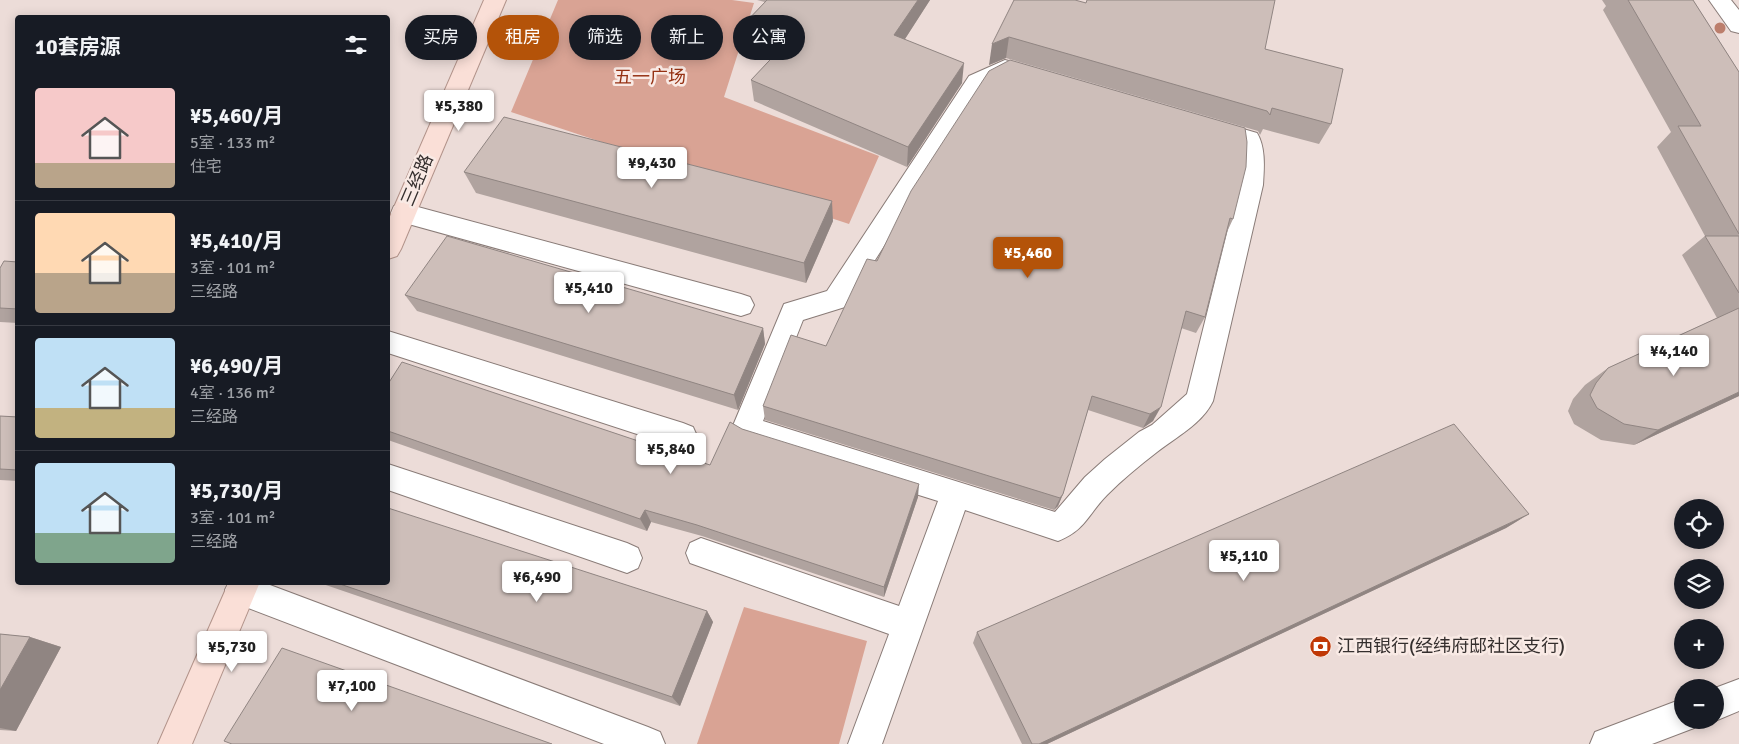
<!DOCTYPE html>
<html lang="zh">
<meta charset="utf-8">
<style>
:root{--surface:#171b24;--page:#242831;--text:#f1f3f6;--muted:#9ea1a6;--line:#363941;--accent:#b45309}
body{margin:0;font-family:Signika,"Noto Sans SC",sans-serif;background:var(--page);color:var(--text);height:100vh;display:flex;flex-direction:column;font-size:19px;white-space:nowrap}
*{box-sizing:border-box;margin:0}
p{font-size:16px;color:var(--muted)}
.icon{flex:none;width:28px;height:28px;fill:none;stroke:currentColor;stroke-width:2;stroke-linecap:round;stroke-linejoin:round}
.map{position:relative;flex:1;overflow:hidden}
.sheet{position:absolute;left:15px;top:15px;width:375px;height:570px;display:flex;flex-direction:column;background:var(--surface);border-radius:5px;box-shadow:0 2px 12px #0003}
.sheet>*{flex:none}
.top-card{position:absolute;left:405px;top:15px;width:475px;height:45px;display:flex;gap:10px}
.tools{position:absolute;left:1674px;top:499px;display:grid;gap:10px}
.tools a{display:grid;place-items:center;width:50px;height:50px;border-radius:50%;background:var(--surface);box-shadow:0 2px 12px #0003;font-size:25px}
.price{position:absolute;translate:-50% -42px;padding:0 11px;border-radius:5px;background:#fff;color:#222;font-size:16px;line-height:32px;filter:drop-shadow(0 1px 2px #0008)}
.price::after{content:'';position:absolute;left:50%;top:30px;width:15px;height:11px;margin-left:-8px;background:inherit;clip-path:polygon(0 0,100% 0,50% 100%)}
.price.selected{background:var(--accent);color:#fff}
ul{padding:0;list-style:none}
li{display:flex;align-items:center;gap:15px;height:125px;padding:0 20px}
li+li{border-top:1px solid var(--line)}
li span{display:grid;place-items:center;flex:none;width:140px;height:100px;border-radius:5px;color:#555}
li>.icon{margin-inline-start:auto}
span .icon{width:60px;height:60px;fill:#fffc;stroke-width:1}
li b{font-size:21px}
h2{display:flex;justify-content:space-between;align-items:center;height:60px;padding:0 20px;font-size:21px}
.pill{padding:0 18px;border-radius:22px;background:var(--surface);box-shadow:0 2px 12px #0003;font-size:18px;line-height:45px}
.pill.selected{background:var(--accent);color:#fff}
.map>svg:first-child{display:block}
.green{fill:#d9a394}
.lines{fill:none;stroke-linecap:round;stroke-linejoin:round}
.minor-casing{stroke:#897b77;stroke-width:2}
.major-casing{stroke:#b2938a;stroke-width:2}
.minor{fill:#fff;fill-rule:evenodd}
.major{fill:#fadfd7;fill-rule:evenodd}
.tree{fill:#bc7e6c}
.wall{fill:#b0a39f}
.shaded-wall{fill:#908582}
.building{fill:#cdbeb9;stroke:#908582}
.labels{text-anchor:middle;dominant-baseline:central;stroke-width:5;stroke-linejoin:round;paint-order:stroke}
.park-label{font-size:18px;fill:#953113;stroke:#f9eae5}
.street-label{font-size:18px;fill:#352f2e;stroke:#f9eae5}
.poi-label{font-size:18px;fill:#352f2e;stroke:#f9eae5;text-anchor:start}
</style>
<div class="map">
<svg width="1739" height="744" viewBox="0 0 1739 744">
<rect width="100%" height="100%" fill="#ecdcd8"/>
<g class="green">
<polygon points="558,0 732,0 754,3 724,97 879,156 849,224 511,112"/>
<polygon points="744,607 867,641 839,744 697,744"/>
</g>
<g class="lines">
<defs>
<g id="minor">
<polygon points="1709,0 1731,0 1739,10 1739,33 1731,31"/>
<path d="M1005,60L1257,133C1266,148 1264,168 1263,185L1213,401C1202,424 1176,437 1157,452C1140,465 1123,479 1107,495C1088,514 1086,530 1058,541L965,510L882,744H848L889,634L690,563L686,553L690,543L701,538L899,606L938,501L746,441L736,437L732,428L784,304L827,291L969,76ZM1007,77L1238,145L1240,160L1239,185L1187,394L1152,425L1139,432L1105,459L1085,477L1055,512L763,421L803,320L845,307L985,88Z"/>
<polygon points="403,203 741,294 750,297 754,305 750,313 741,316 394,220 391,213 394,206"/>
<polygon points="388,331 683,423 693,427 697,436 693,445 683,449 388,353"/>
<polygon points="388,464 627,543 638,548 642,558 638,568 627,573 388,490"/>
<polygon points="229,582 262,582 648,727 660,732 665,744 604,744 230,601 225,590"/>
<polygon points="1739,679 1739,711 1715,721 1714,720 1715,688"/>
<polygon points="1682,699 1682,720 1697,720 1694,728 1652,744 1590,744 1595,732"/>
</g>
<g id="major">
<polygon points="484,0 506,0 401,249 397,256 388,259 388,221"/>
<polygon points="229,582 260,582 192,744 158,744"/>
</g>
</defs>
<use href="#minor" class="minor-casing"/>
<use href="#major" class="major-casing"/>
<use href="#minor" class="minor"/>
<use href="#major" class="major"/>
</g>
<circle class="tree" cx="1720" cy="28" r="5.5"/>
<g class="wall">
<polygon points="757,0 930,0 905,39 962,83 907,167 754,101 751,80 773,57 746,46 743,25 765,2"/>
<polygon points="1014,0 1265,49 1331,124 1319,144 1263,129 1260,135 1258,131 1006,58 989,65"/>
<polygon points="1602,0 1693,0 1739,72 1739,396 1634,445 1601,440 1574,424 1568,411 1573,399 1585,385 1608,368 1717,318 1682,255 1705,236 1657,147 1671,132 1603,10 1606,6"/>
<polygon points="989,71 1233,219 1227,232 1205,317 1196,333 1181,328 1153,421 1143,428 1088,410 1063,494 1058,506 1054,510 765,420 763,406 826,346"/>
<polygon points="464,172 833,221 806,283 476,193"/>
<polygon points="18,262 18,323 0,322 0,268"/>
<polygon points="405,295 763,328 765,344 738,410 417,311"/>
<polygon points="388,384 710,465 742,429 918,497 884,597 702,536 651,522 647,531 388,440"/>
<polygon points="0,416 18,417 18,481 0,480"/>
<polygon points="1529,514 1506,528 1047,744 1022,744 973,643 977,632"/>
<polygon points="317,582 388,582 707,611 713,622 680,706"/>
<polygon points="0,634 30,637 61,647 16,731 0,730"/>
</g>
<g class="shaded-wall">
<polygon points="918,0 930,0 894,56 894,35"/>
<polygon points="1009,37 1006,58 989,65 992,44"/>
<polygon points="964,63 962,83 907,167 908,147"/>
<polygon points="832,201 833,221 806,283 804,263"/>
<polygon points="763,328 765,344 738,410 734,395"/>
<polygon points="1739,392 1739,396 1634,445 1658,430"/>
<polygon points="1161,407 1153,421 1143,428 1150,414"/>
<polygon points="919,484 918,497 884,597 884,587"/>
<polygon points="1063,494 1058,506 1054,510 1060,498"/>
<polygon points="645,510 651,522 647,531 640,519"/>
<polygon points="1529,514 1506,528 1047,744 1039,744"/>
<polygon points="707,611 713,622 680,706 672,697"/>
<polygon points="30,637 61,647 16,731 0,728 0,690"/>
</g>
<g class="building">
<polygon points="767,0 918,0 894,35 964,63 908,147 751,80 786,43 743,25"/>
<polygon points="1014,0 1075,0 1086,3 1087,0 1275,0 1265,49 1343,69 1331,124 1272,108 1270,115 1267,111 1009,37 992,44"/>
<polygon points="1628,0 1693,0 1739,72 1739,234 1678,126 1701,126"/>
<polygon points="1010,60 1245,128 1247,142 1246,167 1233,219 1230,218 1205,317 1186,311 1161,407 1150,414 1092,396 1063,494 1060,498 763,406 791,335 826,346 867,259 877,261 911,191 989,71"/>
<polygon points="504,117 832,201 804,263 464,172"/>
<polygon points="447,236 763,328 734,395 405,295"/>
<polygon points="1705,236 1739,236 1739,293"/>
<polygon points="4,261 18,262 18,309 0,308 0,268"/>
<polygon points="1739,308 1739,392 1658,430 1624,424 1597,408 1590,395 1596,383 1608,368"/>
<polygon points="402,362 710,465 730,422 742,429 919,484 884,587 697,525 645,510 640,519 388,431 388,384"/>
<polygon points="0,416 18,417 18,470 0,469"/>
<polygon points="1454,424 1529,514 1039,744 1032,744 977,632"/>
<polygon points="388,508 707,611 672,697 334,582 388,582"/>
<polygon points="0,634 30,637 0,690"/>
<polygon points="282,648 552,744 232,744 224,741"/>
</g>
<defs>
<symbol id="bank-disc" viewBox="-11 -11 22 22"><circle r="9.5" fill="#c03806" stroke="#f9eae5"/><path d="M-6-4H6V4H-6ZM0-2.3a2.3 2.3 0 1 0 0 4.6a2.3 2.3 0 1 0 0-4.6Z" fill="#fff"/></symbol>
</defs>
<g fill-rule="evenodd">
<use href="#bank-disc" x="1308" y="634" width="25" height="25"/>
</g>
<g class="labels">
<g class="park-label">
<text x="650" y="77">五一广场</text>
</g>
<g class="street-label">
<text transform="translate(417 180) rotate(-67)">三经路</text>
</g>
<g class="poi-label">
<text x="1337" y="646">江西银行(经纬府邸社区支行)</text>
</g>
</g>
</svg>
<div class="tools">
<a><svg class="icon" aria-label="locate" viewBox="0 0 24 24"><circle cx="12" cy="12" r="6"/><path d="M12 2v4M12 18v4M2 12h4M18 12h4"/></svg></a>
<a><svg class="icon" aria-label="layers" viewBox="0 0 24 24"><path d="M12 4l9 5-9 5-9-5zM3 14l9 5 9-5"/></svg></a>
<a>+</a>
<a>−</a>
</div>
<b class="price" style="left:459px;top:132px">¥5,380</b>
<b class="price" style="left:652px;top:189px">¥9,430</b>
<b class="price selected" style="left:1028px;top:279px">¥5,460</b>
<b class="price" style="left:589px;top:314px">¥5,410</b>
<b class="price" style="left:1674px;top:377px">¥4,140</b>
<b class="price" style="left:671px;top:475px">¥5,840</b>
<b class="price" style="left:1244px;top:582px">¥5,110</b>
<b class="price" style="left:537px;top:603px">¥6,490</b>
<b class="price" style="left:232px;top:673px">¥5,730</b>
<b class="price" style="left:352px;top:712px">¥7,100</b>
<div class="top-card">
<a class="pill">买房</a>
<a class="pill selected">租房</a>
<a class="pill">筛选</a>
<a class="pill">新上</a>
<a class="pill">公寓</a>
</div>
<section class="sheet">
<h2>10套房源<svg class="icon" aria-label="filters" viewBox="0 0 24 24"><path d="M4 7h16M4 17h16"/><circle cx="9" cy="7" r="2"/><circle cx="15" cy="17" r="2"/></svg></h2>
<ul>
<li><span style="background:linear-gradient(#f6c9c9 75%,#b9a48a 0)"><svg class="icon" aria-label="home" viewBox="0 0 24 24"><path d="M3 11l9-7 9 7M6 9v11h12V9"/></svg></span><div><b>¥5,460/月</b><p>5室 · 133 m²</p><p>住宅</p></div></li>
<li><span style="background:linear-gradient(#ffd9b3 60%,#b9a48a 0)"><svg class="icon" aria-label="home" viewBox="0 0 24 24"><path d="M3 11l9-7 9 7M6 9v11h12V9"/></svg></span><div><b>¥5,410/月</b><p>3室 · 101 m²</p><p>三经路</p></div></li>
<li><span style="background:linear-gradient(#bfe0f5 70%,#c2b280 0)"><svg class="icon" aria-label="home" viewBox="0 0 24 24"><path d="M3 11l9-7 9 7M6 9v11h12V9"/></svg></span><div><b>¥6,490/月</b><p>4室 · 136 m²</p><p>三经路</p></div></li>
<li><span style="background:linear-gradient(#bfe0f5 70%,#7fa58c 0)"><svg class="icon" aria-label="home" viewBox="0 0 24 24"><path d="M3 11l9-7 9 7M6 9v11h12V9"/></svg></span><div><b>¥5,730/月</b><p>3室 · 101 m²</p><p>三经路</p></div></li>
</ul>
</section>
</div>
